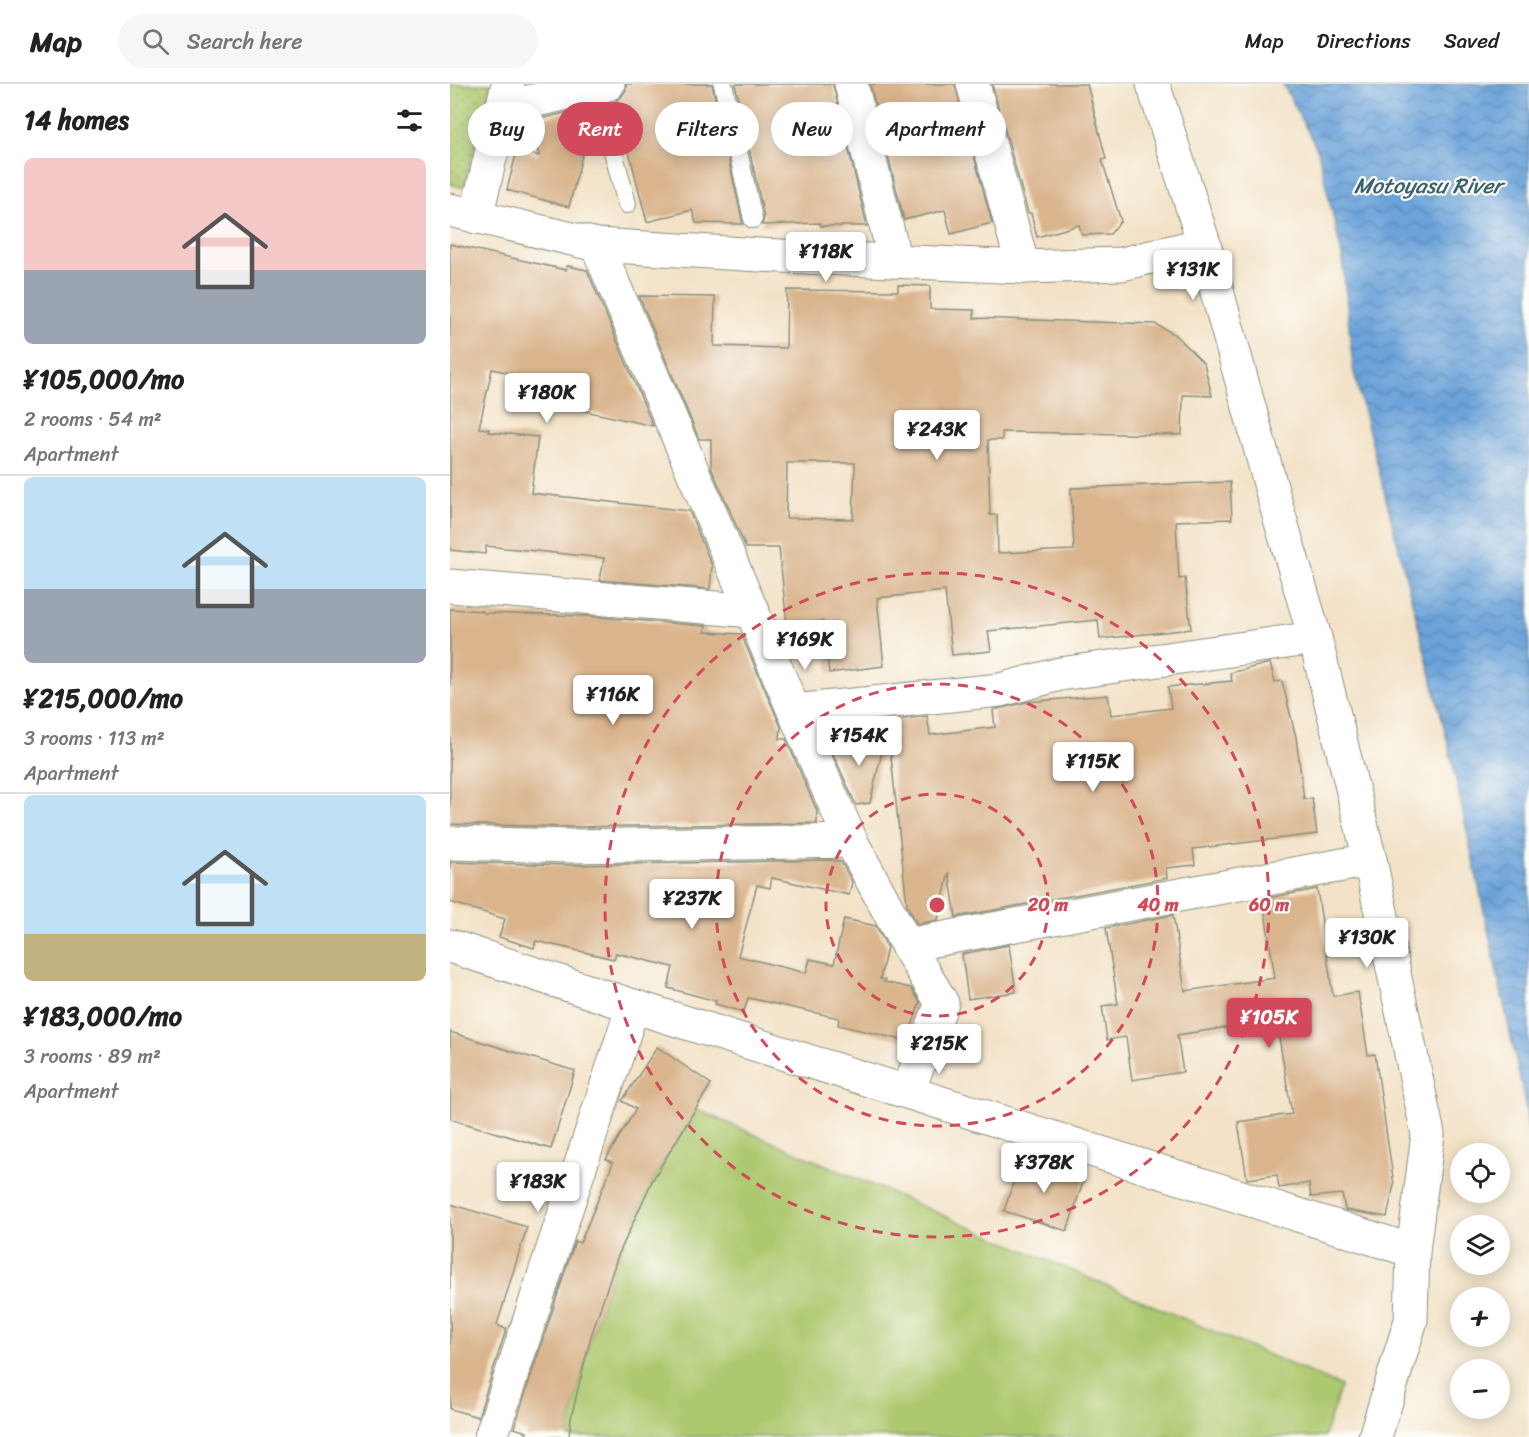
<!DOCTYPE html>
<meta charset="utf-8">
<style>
:root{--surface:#fff;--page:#f6f6f6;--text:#222;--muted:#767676;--line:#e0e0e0;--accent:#d1495b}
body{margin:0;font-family:Sriracha,sans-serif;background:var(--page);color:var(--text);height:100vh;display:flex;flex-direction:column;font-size:22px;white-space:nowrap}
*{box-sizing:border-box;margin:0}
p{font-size:20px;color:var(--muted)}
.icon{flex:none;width:33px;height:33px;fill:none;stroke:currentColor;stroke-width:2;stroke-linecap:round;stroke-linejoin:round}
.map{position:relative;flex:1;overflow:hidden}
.sheet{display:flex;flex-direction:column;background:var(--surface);width:450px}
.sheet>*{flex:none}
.hud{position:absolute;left:18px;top:18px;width:570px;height:54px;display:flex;gap:12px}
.fabs{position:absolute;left:1000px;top:1059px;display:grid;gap:12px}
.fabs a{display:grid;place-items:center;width:60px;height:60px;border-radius:50%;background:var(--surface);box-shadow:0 3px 15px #0003;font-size:30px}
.price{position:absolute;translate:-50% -51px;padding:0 14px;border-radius:6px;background:#fff;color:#222;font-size:20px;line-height:39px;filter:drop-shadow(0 2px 3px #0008)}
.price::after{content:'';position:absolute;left:50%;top:36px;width:18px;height:14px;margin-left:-9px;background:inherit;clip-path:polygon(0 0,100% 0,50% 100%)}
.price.selected{background:var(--accent);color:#fff}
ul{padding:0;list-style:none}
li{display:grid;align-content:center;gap:12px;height:318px;padding:0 24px}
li+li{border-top:2px solid var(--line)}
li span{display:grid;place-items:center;height:186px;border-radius:9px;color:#555}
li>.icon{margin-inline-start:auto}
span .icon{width:108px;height:108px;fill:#fffc;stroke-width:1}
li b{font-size:26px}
h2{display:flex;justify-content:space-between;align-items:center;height:72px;padding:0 24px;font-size:26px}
.tag{padding:0 21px;border-radius:27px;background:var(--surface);box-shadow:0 3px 15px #0003;font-size:21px;line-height:54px}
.tag.selected{background:var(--accent);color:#fff}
header{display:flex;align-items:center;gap:36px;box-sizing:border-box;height:84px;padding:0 30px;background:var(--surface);border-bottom:2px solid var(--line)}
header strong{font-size:28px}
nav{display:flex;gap:33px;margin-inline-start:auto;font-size:21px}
.search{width:420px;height:54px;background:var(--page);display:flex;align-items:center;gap:15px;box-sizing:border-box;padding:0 21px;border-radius:33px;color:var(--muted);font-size:22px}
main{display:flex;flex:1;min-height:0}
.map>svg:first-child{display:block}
.green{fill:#adc86e;stroke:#668251;stroke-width:1.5}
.park{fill:url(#park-dots);stroke:#668251;stroke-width:1.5}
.water{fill:url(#water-waves);stroke:#467087;stroke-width:1.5}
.building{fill:#d9b48c;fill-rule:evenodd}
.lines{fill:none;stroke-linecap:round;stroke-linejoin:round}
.service-casing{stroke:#89907e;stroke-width:20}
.minor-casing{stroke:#89907e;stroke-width:35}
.tertiary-casing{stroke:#89907e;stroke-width:35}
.service{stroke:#fff;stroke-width:18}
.minor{stroke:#fff;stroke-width:33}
.tertiary{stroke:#fff;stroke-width:33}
.ring{fill:none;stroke:#d1495b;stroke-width:3;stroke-dasharray:10 8}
.labels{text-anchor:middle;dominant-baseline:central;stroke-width:4.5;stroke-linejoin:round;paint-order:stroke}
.water-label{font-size:22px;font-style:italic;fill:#3a616e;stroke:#fdfcf7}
.centre{fill:#d1495b;stroke:#fdfcf7;stroke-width:3}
.ring-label{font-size:18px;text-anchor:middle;font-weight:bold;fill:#d1495b;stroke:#fdfcf7;stroke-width:4.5;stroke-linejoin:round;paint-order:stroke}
</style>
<header>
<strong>Map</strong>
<div class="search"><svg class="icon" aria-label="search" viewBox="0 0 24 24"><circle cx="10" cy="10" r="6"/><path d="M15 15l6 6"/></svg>Search here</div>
<nav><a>Map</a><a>Directions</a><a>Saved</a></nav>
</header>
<main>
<section class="sheet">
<h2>14 homes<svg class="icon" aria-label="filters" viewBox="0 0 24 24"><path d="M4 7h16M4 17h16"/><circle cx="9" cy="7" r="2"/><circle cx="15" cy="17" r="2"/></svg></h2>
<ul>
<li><span style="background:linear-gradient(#f6c9c9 60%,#9aa5b1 0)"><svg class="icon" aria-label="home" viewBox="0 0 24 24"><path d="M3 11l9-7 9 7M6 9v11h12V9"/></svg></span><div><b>¥105,000/mo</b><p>2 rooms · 54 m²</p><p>Apartment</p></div></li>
<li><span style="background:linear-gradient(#bfe0f5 60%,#9aa5b1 0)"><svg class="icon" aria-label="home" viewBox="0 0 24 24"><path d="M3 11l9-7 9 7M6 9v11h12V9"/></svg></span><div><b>¥215,000/mo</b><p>3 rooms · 113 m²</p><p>Apartment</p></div></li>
<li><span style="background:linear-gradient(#bfe0f5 75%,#c2b280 0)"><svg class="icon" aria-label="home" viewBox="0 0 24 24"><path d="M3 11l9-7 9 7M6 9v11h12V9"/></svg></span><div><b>¥183,000/mo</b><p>3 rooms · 89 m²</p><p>Apartment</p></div></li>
</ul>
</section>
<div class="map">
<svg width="1079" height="1353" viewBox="0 0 1079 1353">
<defs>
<pattern id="park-dots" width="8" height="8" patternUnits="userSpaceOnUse" patternTransform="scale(1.5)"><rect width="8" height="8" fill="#adc86e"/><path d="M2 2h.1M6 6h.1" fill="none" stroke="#8ca45b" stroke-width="1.8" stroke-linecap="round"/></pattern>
<pattern id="water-waves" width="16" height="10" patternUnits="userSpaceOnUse" patternTransform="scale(1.5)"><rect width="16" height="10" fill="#6ca3da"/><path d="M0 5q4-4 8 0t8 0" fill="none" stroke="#5886b2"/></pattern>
</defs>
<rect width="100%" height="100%" fill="#fdfcf7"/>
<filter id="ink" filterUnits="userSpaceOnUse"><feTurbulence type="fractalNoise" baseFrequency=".0167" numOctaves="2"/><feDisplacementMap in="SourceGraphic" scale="12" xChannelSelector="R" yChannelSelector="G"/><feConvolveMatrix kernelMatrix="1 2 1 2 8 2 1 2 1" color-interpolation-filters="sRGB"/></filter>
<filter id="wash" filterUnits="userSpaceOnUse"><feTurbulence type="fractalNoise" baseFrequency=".008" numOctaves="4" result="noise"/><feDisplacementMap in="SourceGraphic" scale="24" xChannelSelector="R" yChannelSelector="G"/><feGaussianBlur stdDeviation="1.35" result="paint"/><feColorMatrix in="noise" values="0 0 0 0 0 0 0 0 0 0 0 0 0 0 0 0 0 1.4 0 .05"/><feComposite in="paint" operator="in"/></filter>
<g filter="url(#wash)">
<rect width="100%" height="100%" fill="#f3e2c7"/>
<polygon class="green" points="245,1025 891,1302 874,1353 119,1353 121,1334 141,1252 167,1174 203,1095"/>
<polygon class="park" points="0,0 41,0 14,104 0,100"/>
<polygon class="water" points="833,0 1079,0 1079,1052 1075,1019 999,663 903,284 892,171 868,67"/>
<g id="blocks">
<g class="building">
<polygon points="176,0 262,0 293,140 246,139 242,126 197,138 166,17 171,13 176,6"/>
<polygon points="285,0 383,0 417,142 371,142 370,139 312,141 314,133"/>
<polygon points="420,0 505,0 542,139 501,150 495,126 454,136"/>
<polygon points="542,0 637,0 656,75 652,76 671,137 660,150 632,151 629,141 587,153 581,129 578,129"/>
<polygon points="140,23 142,33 119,123 57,106 67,66 89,72 81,37"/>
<polygon points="0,160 116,186 117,182 137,186 203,342 130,326 134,305 42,285 29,344 39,345 38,348 88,353 81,409 239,427 262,482 260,505 150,496 154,474 36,462 35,470 0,466"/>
<path d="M448,201L480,202V225L524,226V234L705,240L726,251L754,280L762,312L733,311L732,351L552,348V356H538L540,431H547L548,469L624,466L621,404L780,398L782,435L726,437L729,495L735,494L741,545L650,555L648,536L538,547L541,567L502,571L495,507L427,514L434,582L379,589L373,537L337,541L329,464H296L261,383V355H249L189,212L265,213L264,262L336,264L337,206L448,207ZM337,379H405L403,435L336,434Z"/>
<polygon points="0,525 33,527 33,529 136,532 256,542 255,548 291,550 331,643 330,655 336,655 367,727 367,739 121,743 0,740"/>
<polygon points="820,579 825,598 832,597 846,653 854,715 862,714 867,750 743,765 745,781 716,784 717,794 506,833 499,788 488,836 467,840 457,821 439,654 447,653 445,636 477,632 480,651 545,643 543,626 577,618 658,611 661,631 721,624 718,603 782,597 780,589"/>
<polygon points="435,655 420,719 406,721 379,661"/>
<polygon points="381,776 391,778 402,798 399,811 322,794 320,804 307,801 288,872 356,889 360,875 384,880 394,835 426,842 437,863 430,895 435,896 434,898 461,904 470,918 457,957 388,941 389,934 298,914 294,928 265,920 266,917 218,904 223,883 166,869 164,875 86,857 84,864 49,853 55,835 0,818 0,778 121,781"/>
<polygon points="867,805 883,912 908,908 918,971 925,970 944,1101 937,1133 895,1126 892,1110 861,1113 859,1099 829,1104 827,1091 797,1095 788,1038 842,1030 826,936 727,951 733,988 682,996 676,953 657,956 652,922 668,920 656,844 723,831 735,907 825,894 813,815"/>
<polygon points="559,861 566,908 518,915 512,870"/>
<polygon points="0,948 125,987 101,1065 0,1035"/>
<polygon points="207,963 261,1000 203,1095 167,1174 141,1252 121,1334 119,1353 76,1353 77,1348 64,1344 125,1157 130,1159 163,1079 156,1075 186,1025 172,1017"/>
<polygon points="572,1072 635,1092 617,1147 554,1127"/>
<polygon points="0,1120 77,1143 47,1241 56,1245 57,1243 28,1333 0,1325"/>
</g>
</g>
</g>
<g filter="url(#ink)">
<use href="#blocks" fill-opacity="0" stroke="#89907e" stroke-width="1.5"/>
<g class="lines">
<defs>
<g id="service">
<polyline points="273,0 303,135"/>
<polyline points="146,3 177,120"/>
</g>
<g id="minor">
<polyline points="401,0 445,177"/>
<polyline points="523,0 573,183"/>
<polyline points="52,24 158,0"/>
<polyline points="0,126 147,161 310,171 573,183 672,180 754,160"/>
<polyline points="26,133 58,0"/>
<polyline points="147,161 344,627 401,757 457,861 492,919 458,1007"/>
<polyline points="826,421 865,554 920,776 978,1050 963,1167 961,1236 925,1353"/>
<polyline points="0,502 303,527"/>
<polyline points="344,627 550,606 610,590 865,554"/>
<polyline points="0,759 121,762 401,757"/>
<polyline points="457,861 920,776"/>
<polyline points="0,862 183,922 963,1167"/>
<polyline points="41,1353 183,922"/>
</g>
<polyline id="tertiary" points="703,0 754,160 826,421"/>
</defs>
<use href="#service" class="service-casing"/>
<use href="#minor" class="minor-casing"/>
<use href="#tertiary" class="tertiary-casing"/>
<use href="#service" class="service"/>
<use href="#minor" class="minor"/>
<use href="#tertiary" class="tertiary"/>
</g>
</g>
<g class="ring">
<circle cx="487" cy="821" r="111"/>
<circle cx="487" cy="821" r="221"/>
<circle cx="487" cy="821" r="332"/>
</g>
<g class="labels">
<g class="water-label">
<text x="978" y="101">Motoyasu River</text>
</g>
</g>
<circle cx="487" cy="821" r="9" class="centre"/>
<g class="ring-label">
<text x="598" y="827">20 m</text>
<text x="708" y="827">40 m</text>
<text x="819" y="827">60 m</text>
</g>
</svg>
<div class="fabs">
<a><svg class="icon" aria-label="locate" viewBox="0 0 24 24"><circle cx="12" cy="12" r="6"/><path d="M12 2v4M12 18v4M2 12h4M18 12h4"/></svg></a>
<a><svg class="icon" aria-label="layers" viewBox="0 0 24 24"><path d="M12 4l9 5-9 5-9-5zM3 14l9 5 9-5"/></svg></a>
<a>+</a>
<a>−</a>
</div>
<b class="price" style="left:376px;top:199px">¥118K</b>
<b class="price" style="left:743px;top:217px">¥131K</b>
<b class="price" style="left:97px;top:340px">¥180K</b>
<b class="price" style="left:487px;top:377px">¥243K</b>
<b class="price" style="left:355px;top:587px">¥169K</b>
<b class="price" style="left:163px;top:642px">¥116K</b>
<b class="price" style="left:409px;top:683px">¥154K</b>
<b class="price" style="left:643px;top:709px">¥115K</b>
<b class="price" style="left:242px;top:846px">¥237K</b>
<b class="price" style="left:917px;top:885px">¥130K</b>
<b class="price selected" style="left:819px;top:965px">¥105K</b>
<b class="price" style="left:489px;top:991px">¥215K</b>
<b class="price" style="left:594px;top:1110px">¥378K</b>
<b class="price" style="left:88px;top:1129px">¥183K</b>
<div class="hud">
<a class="tag">Buy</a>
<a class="tag selected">Rent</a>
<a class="tag">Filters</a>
<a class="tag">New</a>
<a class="tag">Apartment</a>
</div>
</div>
</main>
